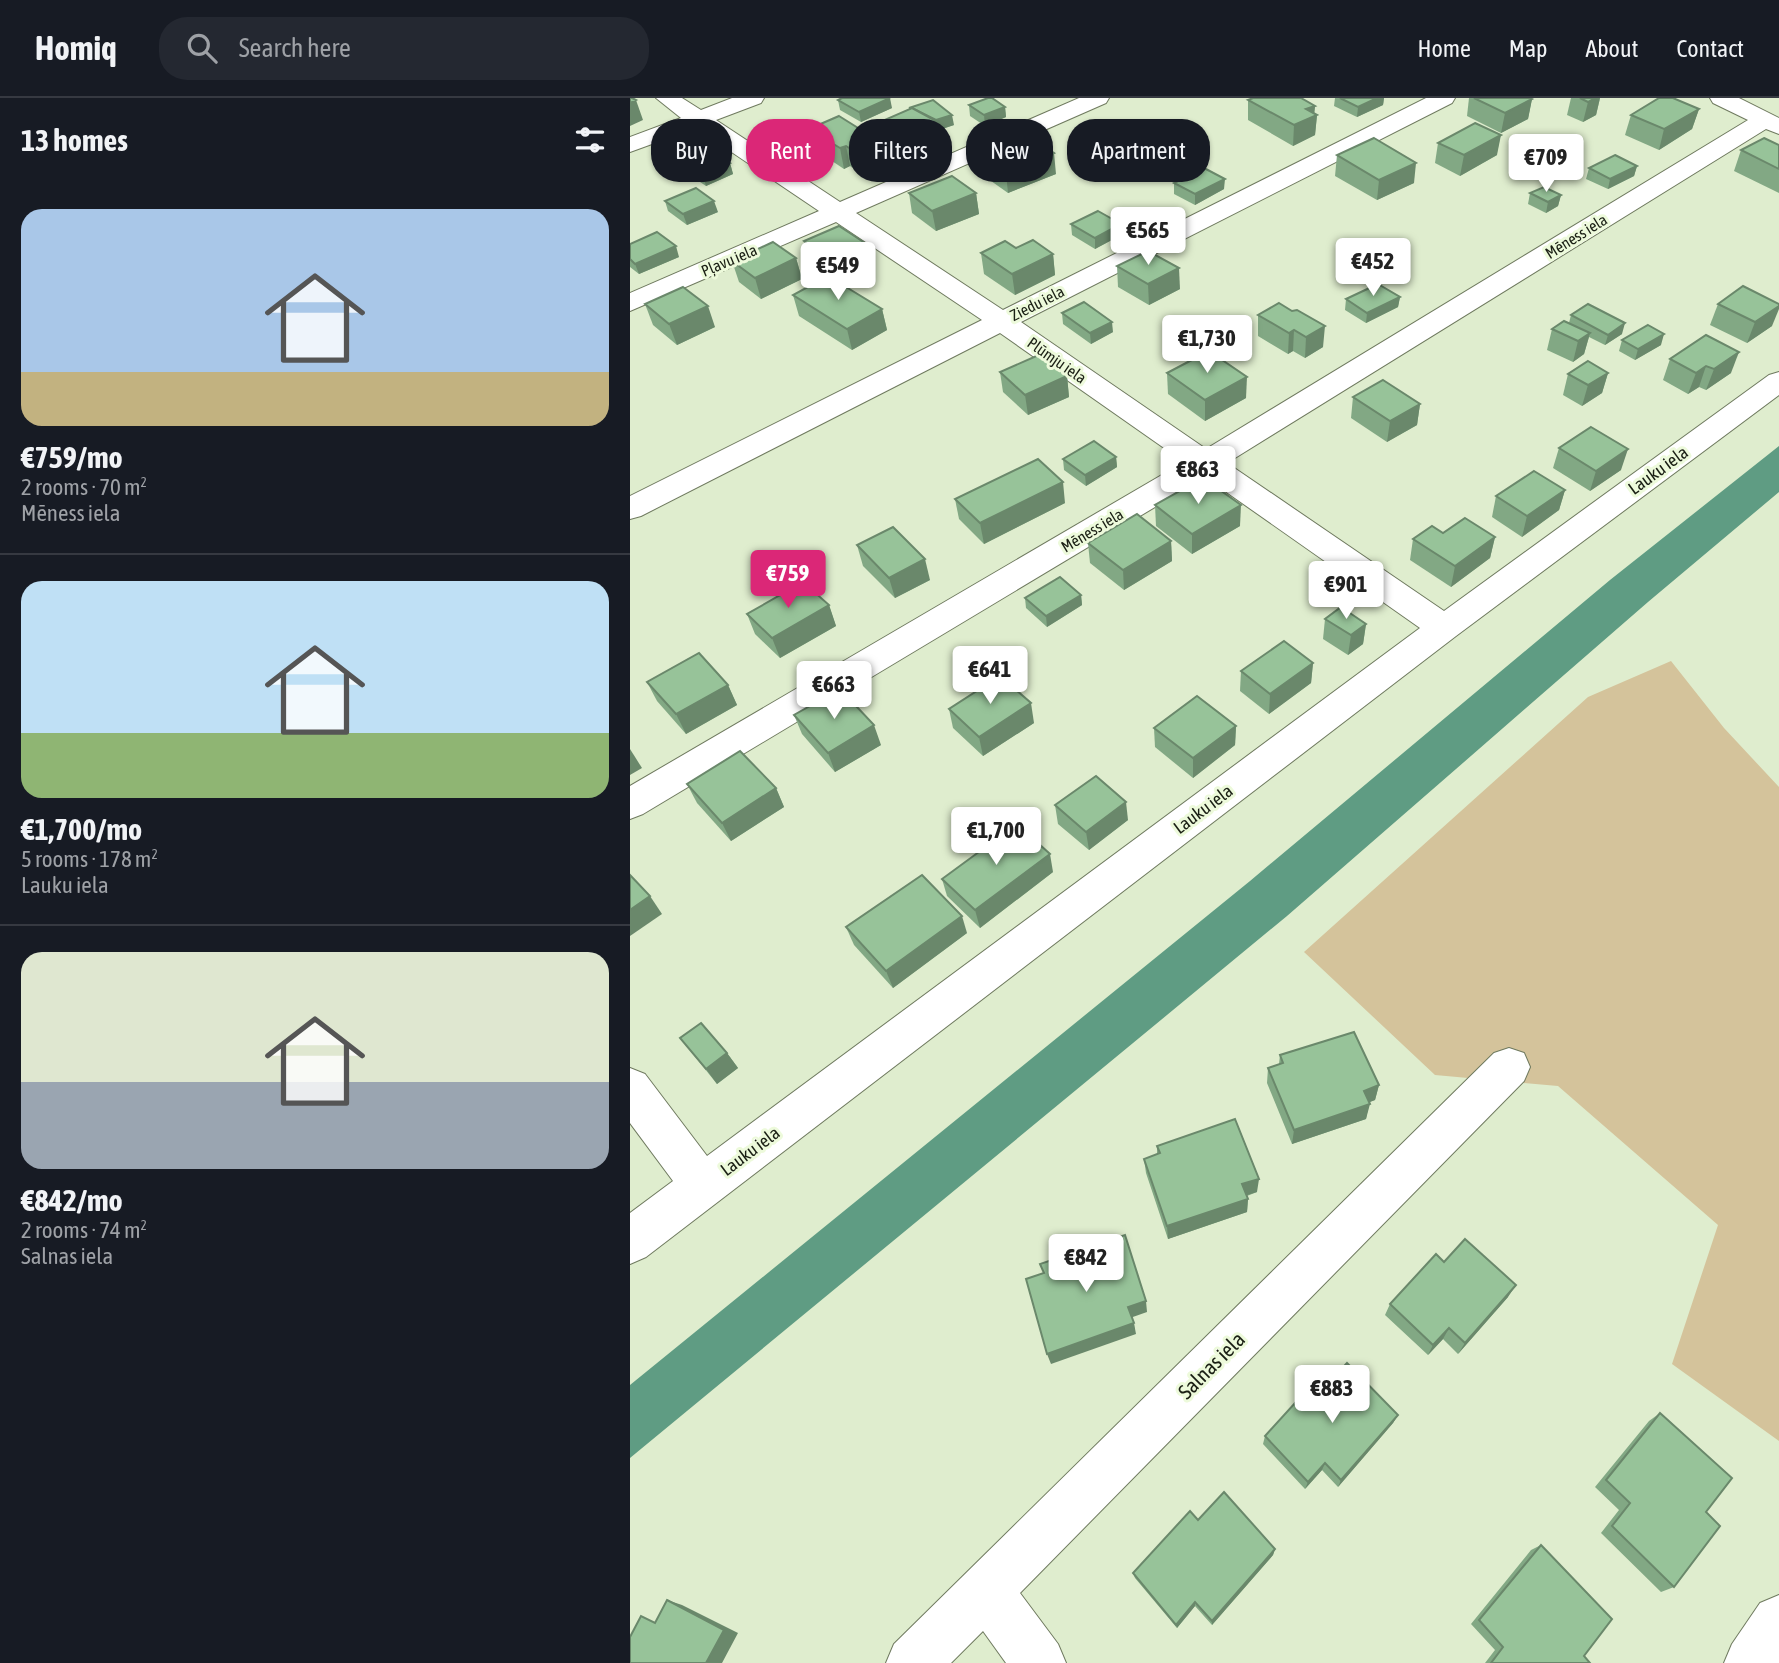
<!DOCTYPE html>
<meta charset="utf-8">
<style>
:root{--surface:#171b24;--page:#242831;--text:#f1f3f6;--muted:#9ea1a6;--line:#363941;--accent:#db2777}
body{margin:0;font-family:"Asap Condensed",sans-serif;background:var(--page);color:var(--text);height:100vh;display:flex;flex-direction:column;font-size:26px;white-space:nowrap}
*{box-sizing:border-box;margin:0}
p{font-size:23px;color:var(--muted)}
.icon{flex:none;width:38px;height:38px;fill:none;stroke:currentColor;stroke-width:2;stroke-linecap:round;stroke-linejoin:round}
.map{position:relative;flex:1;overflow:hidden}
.drawer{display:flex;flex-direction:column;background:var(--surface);width:630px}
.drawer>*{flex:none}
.hud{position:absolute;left:21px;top:21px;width:665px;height:63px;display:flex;gap:14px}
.price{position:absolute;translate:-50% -60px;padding:0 16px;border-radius:7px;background:#fff;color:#222;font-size:23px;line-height:46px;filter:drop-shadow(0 2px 4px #0008)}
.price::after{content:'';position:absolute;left:50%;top:42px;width:21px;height:16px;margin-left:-10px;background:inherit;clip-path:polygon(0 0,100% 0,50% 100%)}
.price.selected{background:var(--accent);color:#fff}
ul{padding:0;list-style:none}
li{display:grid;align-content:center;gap:14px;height:371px;padding:0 21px}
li+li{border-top:2px solid var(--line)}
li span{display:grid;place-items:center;height:217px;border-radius:21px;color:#555}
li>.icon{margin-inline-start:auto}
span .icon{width:126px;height:126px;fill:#fffc;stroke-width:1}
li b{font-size:30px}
h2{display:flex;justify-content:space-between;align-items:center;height:84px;padding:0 21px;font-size:30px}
.tag{padding:0 24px;border-radius:28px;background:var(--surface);box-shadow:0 2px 5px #0004;font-size:24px;line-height:63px}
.tag.selected{background:var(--accent);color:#fff}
header{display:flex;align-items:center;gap:42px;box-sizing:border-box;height:98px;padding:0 35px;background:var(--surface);border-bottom:2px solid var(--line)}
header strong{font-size:33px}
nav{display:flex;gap:38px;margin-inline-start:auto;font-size:24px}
.search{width:490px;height:63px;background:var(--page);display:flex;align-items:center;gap:18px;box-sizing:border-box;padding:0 24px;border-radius:28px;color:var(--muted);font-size:26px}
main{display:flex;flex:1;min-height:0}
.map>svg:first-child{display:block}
.green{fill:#d4c39b}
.water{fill:#5f9c83}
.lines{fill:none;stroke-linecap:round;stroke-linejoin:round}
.minor-casing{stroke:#6f7a5f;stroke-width:2}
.minor{fill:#fff;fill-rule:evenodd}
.wall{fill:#82a884}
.shaded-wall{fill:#6a886b}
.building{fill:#97c399;stroke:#6a886b;stroke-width:2}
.labels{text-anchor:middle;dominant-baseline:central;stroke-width:6;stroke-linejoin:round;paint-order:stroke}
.far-street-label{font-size:16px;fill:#1a1f14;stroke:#edfadb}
.street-label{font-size:18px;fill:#1a1f14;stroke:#edfadb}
.near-street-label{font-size:21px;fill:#1a1f14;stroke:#edfadb}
</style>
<header>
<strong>Homiq</strong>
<div class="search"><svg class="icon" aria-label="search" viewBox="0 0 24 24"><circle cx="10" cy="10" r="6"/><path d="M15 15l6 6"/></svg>Search here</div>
<nav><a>Home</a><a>Map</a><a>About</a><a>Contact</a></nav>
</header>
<main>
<section class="drawer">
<h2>13 homes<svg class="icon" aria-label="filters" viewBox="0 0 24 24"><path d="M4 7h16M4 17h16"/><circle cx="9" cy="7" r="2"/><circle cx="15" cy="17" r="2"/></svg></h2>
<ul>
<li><span style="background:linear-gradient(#a9c7e8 75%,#c2b280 0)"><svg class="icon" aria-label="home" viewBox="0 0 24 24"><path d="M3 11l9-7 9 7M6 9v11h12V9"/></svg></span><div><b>€759/mo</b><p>2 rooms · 70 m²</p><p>Mēness iela</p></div></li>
<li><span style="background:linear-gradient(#bfe0f5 70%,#8fb573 0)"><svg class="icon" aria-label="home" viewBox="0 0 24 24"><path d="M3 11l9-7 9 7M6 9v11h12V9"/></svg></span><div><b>€1,700/mo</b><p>5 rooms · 178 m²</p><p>Lauku iela</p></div></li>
<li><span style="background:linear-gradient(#dfe7d0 60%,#9aa5b1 0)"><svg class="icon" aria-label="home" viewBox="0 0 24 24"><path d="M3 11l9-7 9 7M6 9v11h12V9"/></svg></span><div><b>€842/mo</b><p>2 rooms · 74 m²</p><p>Salnas iela</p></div></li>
</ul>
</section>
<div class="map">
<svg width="1149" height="1565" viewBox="0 0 1149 1565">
<rect width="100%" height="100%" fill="#dfedce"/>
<polygon class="green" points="1041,563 1094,630 1149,689 1149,1343 1042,1266 1088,1127 928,988 805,977 674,854 958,599"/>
<polygon class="water" points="1149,348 1149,394 1018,504 657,818 0,1360 0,1287 620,783 980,482"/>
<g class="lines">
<defs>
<g id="minor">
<polygon points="26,0 52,0 71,12 102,0 134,0 131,5 86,22 210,104 449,0 479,0 476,5 226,115 373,212 796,0 825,0 822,5 391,224 576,351 1118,22 1083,5 1080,0 1109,0 1149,20 1149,36 1136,31 597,365 814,513 1139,277 1149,274 1149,297 826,538 16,1159 0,1166 0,1115 43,1083 0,1025 0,970 15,976 77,1058 790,530 575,379 13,716 0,721 0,688 554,364 370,235 11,418 0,421 0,398 352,222 206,124 0,213 0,195 189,113 66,30 0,54 0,39 51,20"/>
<polygon points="879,950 894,955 900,969 894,983 390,1495 428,1546 436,1565 376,1565 353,1533 321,1565 256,1565 264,1546 864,955"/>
<polygon points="1149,1497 1149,1565 1094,1565 1102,1546 1130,1505"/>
</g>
</defs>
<use href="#minor" class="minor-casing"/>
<use href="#minor" class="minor"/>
</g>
<g class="wall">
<polygon points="705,0 754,0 753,7 727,19 704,8"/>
<polygon points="839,0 900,0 902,1 898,21 871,35 837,18"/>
<polygon points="941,0 970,0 966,17 953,24 937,17"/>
<polygon points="208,2 262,10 231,24 210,12"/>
<polygon points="618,2 685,8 684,16 687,17 685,37 663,48 618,22"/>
<polygon points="339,7 375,9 376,19 355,28 340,18"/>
<polygon points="1069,11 1062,31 1029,52 995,37 1001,17"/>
<polygon points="243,27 324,27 309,32 311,44 273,62 253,51 256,65 232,76 220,68 214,71 184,51 179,31 246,41"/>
<polygon points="808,45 867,57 830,78 805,65"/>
<polygon points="1149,47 1149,95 1104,73 1111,52"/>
<polygon points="351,57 426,76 378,95 354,78"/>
<polygon points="707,57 784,85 747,102 705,78"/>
<polygon points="49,62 100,65 103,76 76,88 52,72"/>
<polygon points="1007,68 1004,78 978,91 956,81 959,70"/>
<polygon points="544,85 594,91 565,107 544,96"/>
<polygon points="279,95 346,95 349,116 306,133 282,115"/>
<polygon points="900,95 931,97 928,108 916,115 898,106"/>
<polygon points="35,103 88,114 57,127 38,113"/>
<polygon points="441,126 491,137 465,151 442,137"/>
<polygon points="174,143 240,165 205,183 252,211 257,232 222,252 169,218 163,197 198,178 180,164"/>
<polygon points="0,146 49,159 9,176 0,169"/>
<polygon points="386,150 423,156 425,177 385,197 354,176 351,155"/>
<polygon points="166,160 172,181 131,201 109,184 102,163"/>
<polygon points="487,168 550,191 519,207 488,189"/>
<polygon points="770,199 768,209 736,225 715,212 716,201"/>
<polygon points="649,205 693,249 675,260 663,253 658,256 628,238 628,217"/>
<polygon points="15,206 85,229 47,247 23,227"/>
<polygon points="1088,206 1142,228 1117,245 1080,227"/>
<polygon points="432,215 483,234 461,246 433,226"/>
<polygon points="941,217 992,236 975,247 959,239 954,256 943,264 917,252 922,231 939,225"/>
<polygon points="1076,237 1101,275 1076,292 1069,289 1058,296 1033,282 1040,261"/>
<polygon points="992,242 1031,247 1005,262 989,253"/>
<polygon points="370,274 437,278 439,299 398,317 373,294"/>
<polygon points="537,275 616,300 575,323 538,296"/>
<polygon points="978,275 972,295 952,308 933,297 938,276"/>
<polygon points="723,299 790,306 787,327 757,344 721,320"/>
<polygon points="929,350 991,372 960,393 923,370"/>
<polygon points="486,359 487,369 456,388 434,372 433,361"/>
<polygon points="935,392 929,412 892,439 862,419 866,398"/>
<polygon points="325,401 435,405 354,446 329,421"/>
<polygon points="525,407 610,428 562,456 526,428"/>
<polygon points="813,435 865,439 860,460 821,489 780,462 783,441"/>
<polygon points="541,443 542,463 494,492 460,465 458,445"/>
<polygon points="227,447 300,482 265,500 233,468"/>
<polygon points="451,497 452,507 417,529 396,510 395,500"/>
<polygon points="199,507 206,528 150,560 125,536 117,516"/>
<polygon points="695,521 736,526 733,546 718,557 693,541"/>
<polygon points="683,565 681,585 639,616 610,593 611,573"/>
<polygon points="17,584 98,587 107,607 56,636 27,603"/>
<polygon points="319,611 404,625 353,658 323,630"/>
<polygon points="164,617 251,647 205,674 172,636"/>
<polygon points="606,628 605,647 563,680 525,649 524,630"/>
<polygon points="57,686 146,690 154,709 101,743 67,705"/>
<polygon points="425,707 498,722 459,752 428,726"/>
<polygon points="423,774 350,830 317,798 312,781"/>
<polygon points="216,829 337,835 263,890 224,847"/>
<polygon points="50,940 97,955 108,970 87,986"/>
<polygon points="650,957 749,987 745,1002 739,1004 736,1021 662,1046 637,985 638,970 649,966"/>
<polygon points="527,1048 627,1094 617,1098 618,1101 617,1114 538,1141 516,1075 514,1061 527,1056"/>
<polygon points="814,1164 878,1199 828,1256 813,1241 798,1257 755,1217 760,1206"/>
<polygon points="694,1290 768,1317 763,1325 708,1389 692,1372 675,1391 633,1346 635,1338"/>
<polygon points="1030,1315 1076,1414 1044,1489 1031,1494 971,1435 989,1412 965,1389 1019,1323"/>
<polygon points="568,1422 645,1451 643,1457 582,1527 565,1508 547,1530 505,1480 503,1475"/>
<polygon points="911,1447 954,1558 960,1565 855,1565 865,1552 841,1526 901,1452"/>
</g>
<g class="shaded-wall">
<polygon points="260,0 262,10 231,24 229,14"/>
<polygon points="747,0 754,0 753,7 727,19 728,9"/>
<polygon points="965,0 970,0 966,17 953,24 958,4"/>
<polygon points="902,1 898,21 871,35 875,15"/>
<polygon points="6,2 13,22 0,28 0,5"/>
<polygon points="685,8 684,18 687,17 685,37 663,48 664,27 676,11"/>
<polygon points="375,9 376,19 355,28 354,17"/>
<polygon points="1069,11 1062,31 1029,52 1034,31"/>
<polygon points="322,17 324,27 309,32 311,44 273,62 269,42 298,25"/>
<polygon points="871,37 867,57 830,78 834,57"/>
<polygon points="252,45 256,65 232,76 227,55"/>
<polygon points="216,48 220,68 214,71 210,50"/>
<polygon points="424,55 426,76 378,95 376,75"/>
<polygon points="100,65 103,76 76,88 73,77"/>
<polygon points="786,65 784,85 747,102 749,82"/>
<polygon points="1007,68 1004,78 978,91 980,81"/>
<polygon points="595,81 594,91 565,107 565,96"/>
<polygon points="346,95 349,116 306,133 302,113"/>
<polygon points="931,97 928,108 916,115 918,104"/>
<polygon points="84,103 88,114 57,127 53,116"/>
<polygon points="491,126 491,137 465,151 465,140"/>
<polygon points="235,145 240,165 204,183 199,162"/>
<polygon points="46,148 49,159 9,176 5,166"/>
<polygon points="423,156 425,177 385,197 382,176"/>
<polygon points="166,160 172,181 131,201 125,180"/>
<polygon points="549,170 550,191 519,207 518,186"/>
<polygon points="770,199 768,209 736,225 737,215"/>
<polygon points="78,208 85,229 47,247 39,226"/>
<polygon points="1149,208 1149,211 1142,228 1117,245 1125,224"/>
<polygon points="252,211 257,232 222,252 217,231"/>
<polygon points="482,224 483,234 461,246 460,235"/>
<polygon points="995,225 992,236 975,247 978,237"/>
<polygon points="695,228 693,249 675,260 676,239"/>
<polygon points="664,232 663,253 658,256 659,235"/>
<polygon points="960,235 954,256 943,264 948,243"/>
<polygon points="1034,236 1031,247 1005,262 1008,251"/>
<polygon points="1109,254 1101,275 1076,292 1084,271"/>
<polygon points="1076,268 1069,289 1058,296 1066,275"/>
<polygon points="978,275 972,295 952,308 958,287"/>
<polygon points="437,278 439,299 398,317 395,297"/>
<polygon points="617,279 616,300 575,323 575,302"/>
<polygon points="790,306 787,327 757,344 760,323"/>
<polygon points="998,351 991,372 960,393 966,373"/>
<polygon points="486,359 487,369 456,388 455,377"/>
<polygon points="433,384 435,405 354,446 350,425"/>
<polygon points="935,392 929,412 892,439 897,418"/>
<polygon points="611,407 610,428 562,456 562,436"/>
<polygon points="865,439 860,460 821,489 825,468"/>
<polygon points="541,443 542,463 494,492 493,472"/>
<polygon points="295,461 300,482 265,500 259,480"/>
<polygon points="451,497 452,507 417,529 416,518"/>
<polygon points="199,507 206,528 150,560 142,540"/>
<polygon points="736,526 733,546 718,557 721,537"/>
<polygon points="683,565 681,585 639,616 640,596"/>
<polygon points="98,587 107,607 56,636 46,616"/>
<polygon points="401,605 404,625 353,658 349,639"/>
<polygon points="244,627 251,647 205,674 198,655"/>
<polygon points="606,628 605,647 563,680 563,660"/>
<polygon points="0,651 12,670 0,677"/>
<polygon points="146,690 154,709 101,743 92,725"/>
<polygon points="496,704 498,722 459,752 456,734"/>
<polygon points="420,756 423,774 350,830 345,812"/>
<polygon points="20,798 32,816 0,838 0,812"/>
<polygon points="332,818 337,835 263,890 256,873"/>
<polygon points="97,955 108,970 87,986 76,971"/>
<polygon points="749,987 745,1002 730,1008 734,993"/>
<polygon points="740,1006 736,1021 662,1046 664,1032"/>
<polygon points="629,1081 627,1094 611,1099 612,1086"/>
<polygon points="618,1101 617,1114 538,1141 537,1128"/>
<polygon points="886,1187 878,1199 828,1256 835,1245"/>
<polygon points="516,1203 517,1214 500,1220 498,1209"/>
<polygon points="504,1225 506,1236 421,1266 417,1256"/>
<polygon points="819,1230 813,1241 798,1257 803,1247"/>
<polygon points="768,1317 763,1325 708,1389 711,1382"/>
<polygon points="695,1365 692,1372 675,1391 678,1384"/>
<polygon points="645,1451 643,1457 582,1527 582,1523"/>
<polygon points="37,1502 52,1507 108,1535 92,1565 76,1565"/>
<polygon points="565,1504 565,1508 547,1530 546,1527"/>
</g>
<g class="building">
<polygon points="0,0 2,0 6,2 0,5"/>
<polygon points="212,0 260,0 229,14 208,2"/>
<polygon points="358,0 362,0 375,9 354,17 339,7"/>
<polygon points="623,0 671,0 685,8 676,11 687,17 664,27 618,2"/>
<polygon points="710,0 747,0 728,9"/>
<polygon points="844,0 900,0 902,1 875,15"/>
<polygon points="950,0 965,0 958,4"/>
<polygon points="1029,0 1043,0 1069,11 1034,31 1001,17"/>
<polygon points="303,2 322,17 306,22 282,10 279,10"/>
<polygon points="282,10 308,24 269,42 243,27"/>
<polygon points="209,18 252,45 227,55 216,48 210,50 179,31"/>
<polygon points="845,25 871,37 834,57 808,45"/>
<polygon points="399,38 424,55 376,75 351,57"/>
<polygon points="744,40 786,65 749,82 707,57"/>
<polygon points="1134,40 1149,47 1149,71 1111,52"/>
<polygon points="76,50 100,65 73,77 49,62"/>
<polygon points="985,57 1007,68 980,81 959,70"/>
<polygon points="574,70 595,81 565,96 544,85"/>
<polygon points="322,78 346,95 302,113 279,95"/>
<polygon points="914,89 931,97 918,104 900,95"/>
<polygon points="66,90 84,103 53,116 35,103"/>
<polygon points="468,113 491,126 465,140 441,126"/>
<polygon points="209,128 235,145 199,162 174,143"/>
<polygon points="27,134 46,148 5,166 0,161 0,146"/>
<polygon points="403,142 423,156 382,176 351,155 375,143 386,150"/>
<polygon points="143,144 166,160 125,180 102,163"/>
<polygon points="518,153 549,170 518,186 487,168"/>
<polygon points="198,178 252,211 217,231 163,197"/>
<polygon points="748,186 770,199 737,215 716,201"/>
<polygon points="1113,188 1149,206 1149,208 1125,224 1088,206"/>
<polygon points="53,189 78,208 39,226 15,206"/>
<polygon points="454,204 482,224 460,235 432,215"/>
<polygon points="649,205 662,213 667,212 695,228 676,239 664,232 659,235 628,217"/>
<polygon points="958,206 995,225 978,237 941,217"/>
<polygon points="934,223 960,235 948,243 922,231"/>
<polygon points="1018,227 1034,236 1008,251 992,242"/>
<polygon points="1076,237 1109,254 1084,271 1076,268 1066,275 1040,261"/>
<polygon points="579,253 617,279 575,302 537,275"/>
<polygon points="411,256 437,278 395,297 370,274"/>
<polygon points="958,263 978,275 958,287 938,276"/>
<polygon points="753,282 790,306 760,323 723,299"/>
<polygon points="961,329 998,351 966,373 929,350"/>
<polygon points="464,343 486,359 455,377 433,361"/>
<polygon points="408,361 433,384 350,425 325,401"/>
<polygon points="904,373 935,392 897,418 866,398"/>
<polygon points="573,380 611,407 562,436 525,407"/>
<polygon points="507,416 541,443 493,472 458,445"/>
<polygon points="835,420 865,439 825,468 783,441 802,428 813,435"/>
<polygon points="263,429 295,461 259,480 227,447"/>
<polygon points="430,479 451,497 416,518 395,500"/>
<polygon points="173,484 199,507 142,540 117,516"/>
<polygon points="711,509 736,526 721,537 695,521"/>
<polygon points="654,543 683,565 640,596 611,573"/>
<polygon points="69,555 98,587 46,616 17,584"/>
<polygon points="370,578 401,605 349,639 319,611"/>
<polygon points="210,591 244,627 198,655 164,617"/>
<polygon points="567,598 606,628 563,660 524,630"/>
<polygon points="110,653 146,690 92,725 57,686"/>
<polygon points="466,678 496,704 456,734 425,707"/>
<polygon points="387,726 420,756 345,812 312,781"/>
<polygon points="0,777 20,798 0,812"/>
<polygon points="292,777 332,818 256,873 216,829"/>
<polygon points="71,925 97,955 76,971 50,940"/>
<polygon points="724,934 749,987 734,993 740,1006 664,1032 638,970 653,965 650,957"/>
<polygon points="605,1021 629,1081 612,1086 618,1101 537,1128 514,1061 530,1055 527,1048"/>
<polygon points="495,1137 516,1203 498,1209 504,1225 417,1256 396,1181 414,1175 410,1166"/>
<polygon points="835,1141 886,1187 835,1245 819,1230 803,1247 760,1206 806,1156 814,1164"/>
<polygon points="717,1265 768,1317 711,1382 695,1365 678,1384 635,1338 686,1282 694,1290"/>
<polygon points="1030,1315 1102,1380 1076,1414 1090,1428 1044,1489 982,1428 1000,1405 976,1382"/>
<polygon points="594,1394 645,1451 582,1523 565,1504 546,1527 503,1475 560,1413 568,1422"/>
<polygon points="911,1447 982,1521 954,1558 960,1565 861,1565 873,1549 849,1522"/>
<polygon points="37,1502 94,1532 76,1565 0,1565 0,1539 11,1518 25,1525"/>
</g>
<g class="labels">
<g class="far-street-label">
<text transform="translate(946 138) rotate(-32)">Mēness iela</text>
<text transform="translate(99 162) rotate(-23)">Pļavu iela</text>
<text transform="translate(407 205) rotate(-27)">Ziedu iela</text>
<text transform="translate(427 262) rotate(35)">Plūmju iela</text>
<text transform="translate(462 432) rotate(-31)">Mēness iela</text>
</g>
<g class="street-label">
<text transform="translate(1028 372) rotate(-36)">Lauku iela</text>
<text transform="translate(573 711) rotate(-37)">Lauku iela</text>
<text transform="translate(120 1053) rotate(-37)">Lauku iela</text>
</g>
<g class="near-street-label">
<text transform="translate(581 1267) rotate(-45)">Salnas iela</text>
</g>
</g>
</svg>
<b class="price" style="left:916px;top:96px">€709</b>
<b class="price" style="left:518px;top:169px">€565</b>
<b class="price" style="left:743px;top:200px">€452</b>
<b class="price" style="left:208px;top:204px">€549</b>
<b class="price" style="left:577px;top:277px">€1,730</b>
<b class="price" style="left:568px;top:408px">€863</b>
<b class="price selected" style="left:158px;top:512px">€759</b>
<b class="price" style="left:716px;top:523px">€901</b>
<b class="price" style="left:360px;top:608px">€641</b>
<b class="price" style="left:204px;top:623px">€663</b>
<b class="price" style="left:366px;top:769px">€1,700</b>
<b class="price" style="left:456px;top:1196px">€842</b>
<b class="price" style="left:702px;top:1327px">€883</b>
<div class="hud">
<a class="tag">Buy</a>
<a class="tag selected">Rent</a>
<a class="tag">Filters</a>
<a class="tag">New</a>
<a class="tag">Apartment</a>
</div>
</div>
</main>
